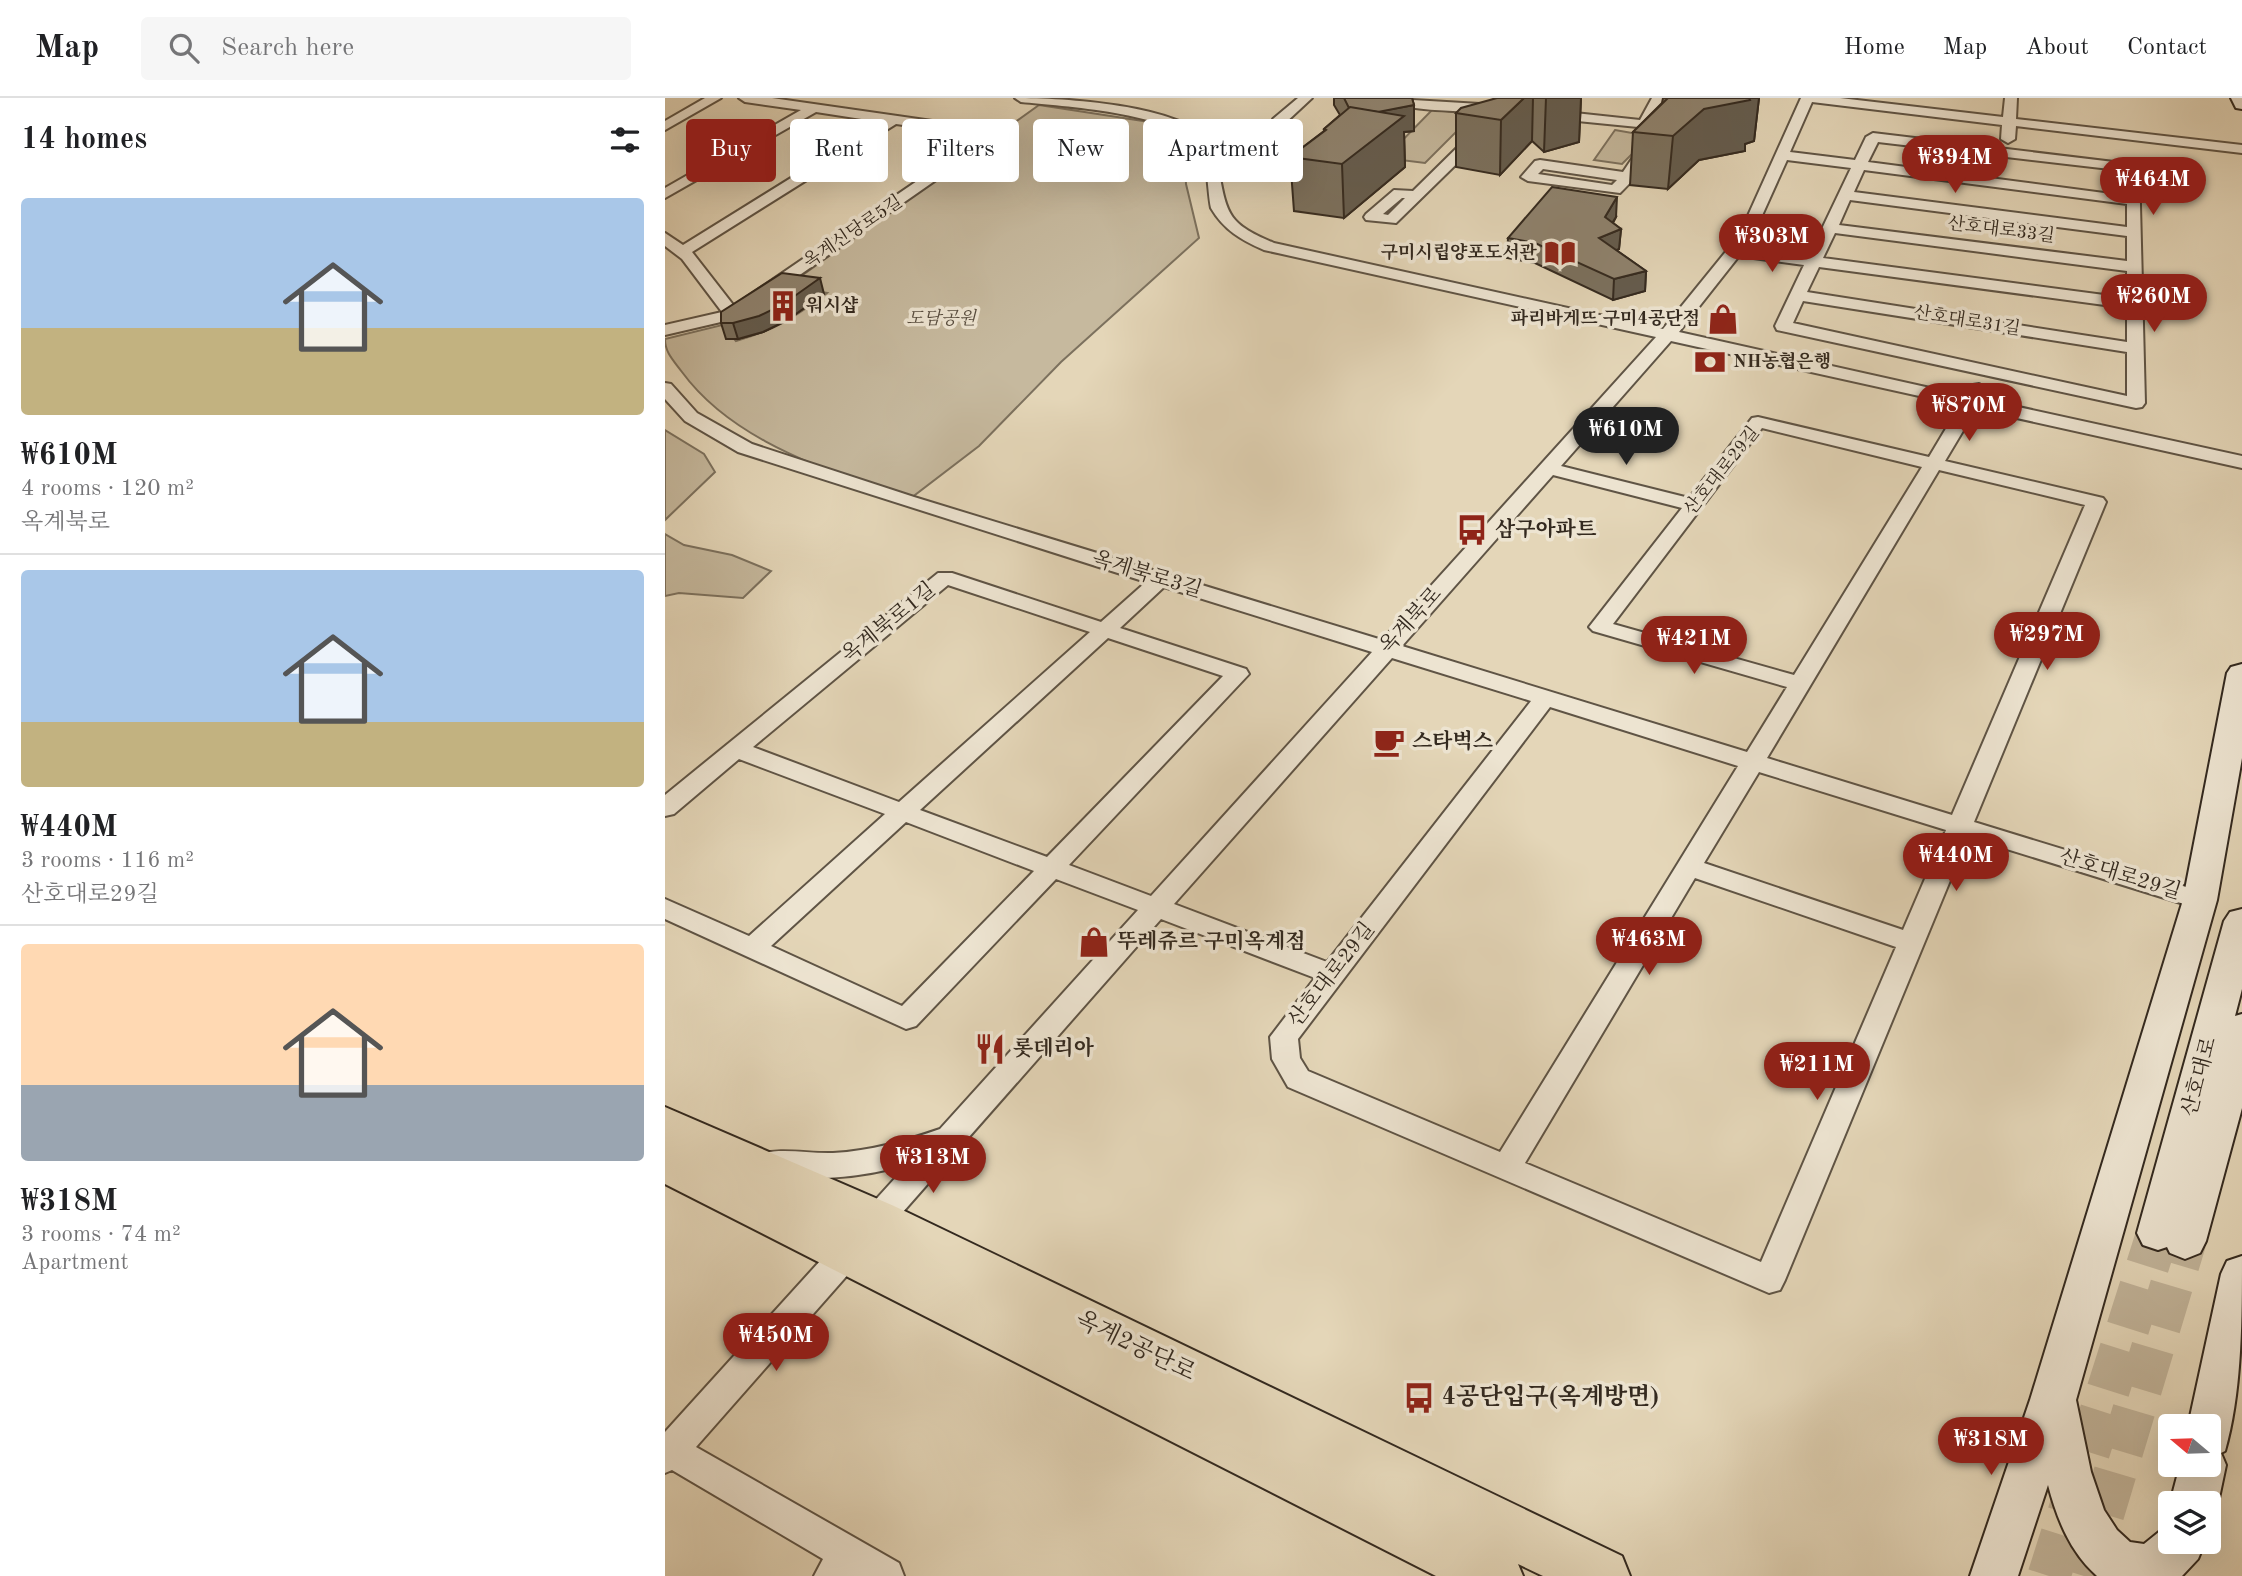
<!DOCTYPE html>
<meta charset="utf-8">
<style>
:root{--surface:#fff;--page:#f6f6f6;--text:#202124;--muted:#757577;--line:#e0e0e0;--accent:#8f2418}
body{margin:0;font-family:"Old Standard TT","Noto Serif KR",serif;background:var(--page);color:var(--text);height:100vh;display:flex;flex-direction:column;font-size:26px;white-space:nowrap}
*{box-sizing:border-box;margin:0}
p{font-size:23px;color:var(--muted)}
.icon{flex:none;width:38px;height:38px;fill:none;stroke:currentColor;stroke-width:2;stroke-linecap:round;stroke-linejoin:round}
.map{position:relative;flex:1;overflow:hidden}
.drawer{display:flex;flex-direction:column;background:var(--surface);width:665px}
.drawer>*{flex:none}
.top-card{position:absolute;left:21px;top:21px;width:665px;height:63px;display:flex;gap:14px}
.needle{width:46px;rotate:289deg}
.buttons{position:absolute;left:1493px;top:1316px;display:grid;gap:14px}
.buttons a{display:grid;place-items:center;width:63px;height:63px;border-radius:7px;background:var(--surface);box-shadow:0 7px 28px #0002;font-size:35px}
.price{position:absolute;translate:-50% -60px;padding:0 16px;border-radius:24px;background:var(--accent);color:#fff;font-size:23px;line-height:46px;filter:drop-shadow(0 2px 4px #0008)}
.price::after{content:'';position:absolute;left:50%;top:42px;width:21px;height:16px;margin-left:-10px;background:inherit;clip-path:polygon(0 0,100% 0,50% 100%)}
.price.on{background:#222;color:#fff}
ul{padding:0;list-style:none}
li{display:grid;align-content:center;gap:14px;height:371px;padding:0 21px}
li+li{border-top:2px solid var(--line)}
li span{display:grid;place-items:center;height:217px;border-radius:7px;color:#555}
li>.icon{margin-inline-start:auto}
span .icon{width:126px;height:126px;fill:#fffc;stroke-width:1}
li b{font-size:30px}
h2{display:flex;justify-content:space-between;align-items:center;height:84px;padding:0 21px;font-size:30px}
.tag{padding:0 24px;border-radius:7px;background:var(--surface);box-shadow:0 7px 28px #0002;font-size:24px;line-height:63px}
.tag.on{background:var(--accent);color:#fff}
header{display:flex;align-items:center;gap:42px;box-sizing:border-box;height:98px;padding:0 35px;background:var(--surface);border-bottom:2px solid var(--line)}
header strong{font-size:33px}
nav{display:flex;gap:38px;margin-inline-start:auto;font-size:24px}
.search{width:490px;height:63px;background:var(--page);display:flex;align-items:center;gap:18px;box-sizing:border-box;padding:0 24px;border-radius:7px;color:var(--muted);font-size:26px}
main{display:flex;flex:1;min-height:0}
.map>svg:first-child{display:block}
.green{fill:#c6b99e;stroke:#7c715e;stroke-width:2}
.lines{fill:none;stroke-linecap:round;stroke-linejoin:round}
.secondary-tunnel{stroke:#c1b399;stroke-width:43;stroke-dasharray:43 22;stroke-linecap:butt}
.street-casing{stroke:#5f5445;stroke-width:4}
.secondary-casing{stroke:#33291f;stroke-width:4}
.primary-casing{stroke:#33291f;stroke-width:4}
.street{fill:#ede4d1;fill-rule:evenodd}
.secondary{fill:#ede4d1;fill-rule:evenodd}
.primary{fill:#e4d6b8;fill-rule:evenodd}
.wall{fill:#7b715f;stroke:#33291f;stroke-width:2}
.shaded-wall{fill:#645c4e;stroke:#33291f;stroke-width:2}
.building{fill:#8f836f;stroke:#33291f;stroke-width:2}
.labels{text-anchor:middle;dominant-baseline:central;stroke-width:7;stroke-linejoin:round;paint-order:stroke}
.far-street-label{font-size:18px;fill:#33291f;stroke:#ede4d1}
.far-poi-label{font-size:18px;font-weight:bold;fill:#33291f;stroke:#ede4d1;text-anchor:end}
.far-park-label{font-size:18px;font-style:italic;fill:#584d3f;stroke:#ede4d1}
.poi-label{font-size:21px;font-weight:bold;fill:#33291f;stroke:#ede4d1;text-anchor:start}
.street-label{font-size:21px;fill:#33291f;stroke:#ede4d1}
.near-street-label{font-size:24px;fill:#33291f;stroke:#ede4d1}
.near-poi-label{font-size:24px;font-weight:bold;fill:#33291f;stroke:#ede4d1;text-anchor:start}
</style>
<header>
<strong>Map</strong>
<div class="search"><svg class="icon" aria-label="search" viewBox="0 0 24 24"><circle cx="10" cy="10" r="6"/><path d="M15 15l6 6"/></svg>Search here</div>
<nav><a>Home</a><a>Map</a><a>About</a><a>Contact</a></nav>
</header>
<main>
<section class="drawer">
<h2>14 homes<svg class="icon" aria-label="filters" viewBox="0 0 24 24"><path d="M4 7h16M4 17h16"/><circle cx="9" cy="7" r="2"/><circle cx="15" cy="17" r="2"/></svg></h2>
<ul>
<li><span style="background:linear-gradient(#a9c7e8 60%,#c2b280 0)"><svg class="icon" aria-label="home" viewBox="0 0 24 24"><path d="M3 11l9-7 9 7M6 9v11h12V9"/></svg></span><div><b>₩610M</b><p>4 rooms · 120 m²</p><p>옥계북로</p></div></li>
<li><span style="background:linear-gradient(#a9c7e8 70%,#c2b280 0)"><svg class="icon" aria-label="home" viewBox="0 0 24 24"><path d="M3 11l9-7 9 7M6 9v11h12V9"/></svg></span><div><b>₩440M</b><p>3 rooms · 116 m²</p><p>산호대로29길</p></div></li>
<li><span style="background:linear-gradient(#ffd9b3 65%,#9aa5b1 0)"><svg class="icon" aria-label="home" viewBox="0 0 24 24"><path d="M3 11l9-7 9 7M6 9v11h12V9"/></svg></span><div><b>₩318M</b><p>3 rooms · 74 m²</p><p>Apartment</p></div></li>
</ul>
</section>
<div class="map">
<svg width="1577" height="1478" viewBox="0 0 1577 1478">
<rect width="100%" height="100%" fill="#e4d6b8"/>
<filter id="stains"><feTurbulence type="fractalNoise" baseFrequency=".00286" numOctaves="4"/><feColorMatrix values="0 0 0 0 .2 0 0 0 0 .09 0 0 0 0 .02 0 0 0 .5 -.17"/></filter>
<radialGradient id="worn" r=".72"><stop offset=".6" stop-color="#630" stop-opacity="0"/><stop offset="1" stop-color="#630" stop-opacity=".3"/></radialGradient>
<g class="green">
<path d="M374,7L491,25L519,41L521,86L534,140L396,264L314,348L242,403C163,371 69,345 17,274C9,263 0,255 0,241L57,227L71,243C110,232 129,220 162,195L121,189Z"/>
<polygon points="768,11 808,17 760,65 720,60"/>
<polygon points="950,32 973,36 969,54 957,66 929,62"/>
<polygon points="0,332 39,356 50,374 0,422"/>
<polygon points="0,436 19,447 67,457 106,473 78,500 14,495 0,498"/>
</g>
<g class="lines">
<g class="secondary-tunnel">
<polyline points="1384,1478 1493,1135"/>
<polyline points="1419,1478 1520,1143"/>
</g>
<defs>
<g id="street">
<polygon points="40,0 56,0 0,32 0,23"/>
<path d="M74,0H107L330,32L337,36L73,220L0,237V227L57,214L17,161L0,148V135L18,147L216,24L151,14L0,100V90L136,12L80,4ZM231,26L318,38L69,208L27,154Z"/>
<path d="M350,0C396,0 516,6 545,44C550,51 552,61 553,69C562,117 562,125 609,145L998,231L1063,151L1081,122L1136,0H1175L1338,19L1340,0H1352L1351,21L1577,47V55L1351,28L1350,41L1343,45L1336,41L1337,27L1147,4L1125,54L1190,62L1201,39L1208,35L1474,67L1480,305L1477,309L1471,310L1112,232L1110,228L1139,167L1074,158L1014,234L1301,298L1308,287L1314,286L1323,291L1317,301L1577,358V370L1311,311L1280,363L1438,400L1441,404L1309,724L1544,796L1548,802L1544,808L1535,811L1303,739L1120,1182L1115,1192L1104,1195L623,989L607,961L605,939L650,880L496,821L31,1349L234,1465L239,1478H149L158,1461L7,1372L0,1375V1334L243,1066C202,1079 133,1087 92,1073L87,1065L92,1057C114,1049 144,1056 168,1055C206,1053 240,1043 275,1031L473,812L391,781L251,928L241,931L0,821V801L84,838L220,716L74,661L9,716L0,718V697L273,475H287L436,524L481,484L73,354L20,323L0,301V285L6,286L32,315L87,346L249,399L717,542L991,239L599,152C576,142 559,132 546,110C542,91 544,62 532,47C508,15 396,8 356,4ZM1213,44L1462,73V98L1203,64ZM1122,62L1186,70L1144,158L1080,150L1095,122ZM1199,72L1462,106V129L1189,94ZM1185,102L1462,138V163L1174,127ZM1170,135L1462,173V200L1158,160ZM1154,169L1462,210V244L1142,194ZM1138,203L1462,254V298L1128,225ZM1006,243L1295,307L1264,359L1093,319L1087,320L1024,400L896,368ZM1097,330L1257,369L1129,577L948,526ZM1274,372L1420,407L1287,717L1102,660ZM888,377L1017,410L924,529L928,533L1122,589L1082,654L737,548ZM283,487L425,534L234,704L88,649ZM499,489L707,554L486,798L404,767L584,576L581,571L455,530ZM443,540L558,578L382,759L255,712ZM727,560L866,603L662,864L509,806ZM885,609L1073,668L835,1054L643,973L635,960L633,941ZM1094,674L1281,732L1238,832L1039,765ZM241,724L369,773L237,908L106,848ZM1030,780L1231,849L1096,1164L860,1065Z"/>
<polygon points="633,0 647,0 618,27 608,27 608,21"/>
<path d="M714,0L832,7L839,11L832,15C807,13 731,14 714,0Z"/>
<path d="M987,0H999C987,19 989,38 982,59C977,73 965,85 955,95L863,83L856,79L870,63L875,62L958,74L968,59L973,29L882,20L875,16L882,12L975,22ZM878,71L952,82L947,87L873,76Z"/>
<path d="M814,32L819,33V39L731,125L701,122L699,119L701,116L729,92L748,93L809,33ZM737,100H740L723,117L718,116Z"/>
</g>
<g id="secondary">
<polygon points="1566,0 1577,0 1577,11 1571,10"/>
<path d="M1577,566V660L1552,802L1411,1302L1426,1374L1439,1412L1452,1432L1465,1444L1479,1446L1505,1425V1444H1540L1533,1461L1517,1478H1432C1405,1454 1392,1421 1383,1387L1353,1478H1305L1365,1302L1518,802L1562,575L1566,569Z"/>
<polygon points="1577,811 1577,891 1570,918 1577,916 1577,1010 1541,1143 1535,1155 1520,1161 1505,1155 1502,1149 1493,1152 1478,1147 1472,1135 1559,823 1565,814"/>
<path d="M1577,1158C1577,1221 1577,1294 1560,1353L1556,1355L1561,1367L1553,1405L1544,1422V1405H1505L1515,1367H1544V1328H1523L1556,1176L1562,1163Z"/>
</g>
<polygon id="primary" points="0,1009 229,1108 957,1458 965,1478 878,1478 853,1466 858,1478 771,1478 0,1086"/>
</defs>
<use href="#street" class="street-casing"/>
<use href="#secondary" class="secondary-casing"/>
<use href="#primary" class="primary-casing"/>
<use href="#street" class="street"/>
<use href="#secondary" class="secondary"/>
<use href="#primary" class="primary"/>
</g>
<g class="wall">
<polygon points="669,0 747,0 749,7 749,33 739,34 740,69 679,120 629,113 625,59 659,33 659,31 675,17 669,7"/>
<polygon points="832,0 916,0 914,44 879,54 867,43 835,77 791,69 791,15"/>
<polygon points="998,0 1094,0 1089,43 1080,46 1080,53 1034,62 1003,91 965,87 968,34 997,5"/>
<polygon points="951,119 948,125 956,131 954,151 951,152 981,173 980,193 948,202 870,165 842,160 843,140"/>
<polygon points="159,196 121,223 98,234 73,241 61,241 56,225"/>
</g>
<g class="shaded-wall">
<polygon points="859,0 868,0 867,43 835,77 836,22"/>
<polygon points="881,0 916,0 914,44 879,54"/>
<polygon points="1026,0 1094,0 1089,43 1080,46 1080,53 1034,62 1003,91 1008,38"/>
<polygon points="749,7 749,33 739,34 740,69 679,120 677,66 689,18"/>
<polygon points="952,99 951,119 939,138 956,131 954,151 933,160 934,140 940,119"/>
<polygon points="981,173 980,193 948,202 949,181"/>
<polygon points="155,180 159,196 121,223 98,234 73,241 68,225"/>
</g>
<g class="building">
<polygon points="679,0 747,0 749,7 713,14 684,10"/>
<polygon points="832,0 859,0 836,22 791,15 796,10"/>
<polygon points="1003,0 1084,0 1085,2 1039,11 1008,38 968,34"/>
<polygon points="685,9 739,18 677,66 625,59 661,32 659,31"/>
<polygon points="887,89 952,99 940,119 956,131 934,140 981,173 949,181 870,145 843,140"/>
<polygon points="117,175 155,180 117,207 94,218 68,225 56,225 56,214"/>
</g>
<defs>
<symbol id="library-bare" viewBox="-9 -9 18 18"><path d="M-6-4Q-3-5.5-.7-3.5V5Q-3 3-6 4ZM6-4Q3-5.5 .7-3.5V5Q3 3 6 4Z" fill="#8f2418" stroke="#ede4d1" stroke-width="2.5" paint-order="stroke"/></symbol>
<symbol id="building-bare" viewBox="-9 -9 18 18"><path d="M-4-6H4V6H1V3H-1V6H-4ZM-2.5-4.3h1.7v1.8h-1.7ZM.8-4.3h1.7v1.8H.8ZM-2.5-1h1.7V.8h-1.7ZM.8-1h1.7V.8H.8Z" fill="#8f2418" stroke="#ede4d1" stroke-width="2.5" paint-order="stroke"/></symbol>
<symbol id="shop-bare" viewBox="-9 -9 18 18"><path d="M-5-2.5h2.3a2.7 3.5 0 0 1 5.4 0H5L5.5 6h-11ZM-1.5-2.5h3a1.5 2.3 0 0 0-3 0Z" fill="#8f2418" stroke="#ede4d1" stroke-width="2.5" paint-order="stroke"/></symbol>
<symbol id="bank-bare" viewBox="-9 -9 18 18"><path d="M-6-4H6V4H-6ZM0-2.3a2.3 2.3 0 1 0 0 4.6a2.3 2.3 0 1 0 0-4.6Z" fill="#8f2418" stroke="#ede4d1" stroke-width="2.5" paint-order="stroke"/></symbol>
<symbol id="bus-bare" viewBox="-9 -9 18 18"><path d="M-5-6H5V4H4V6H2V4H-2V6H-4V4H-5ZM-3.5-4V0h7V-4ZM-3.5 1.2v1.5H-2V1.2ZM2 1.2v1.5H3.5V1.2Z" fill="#8f2418" stroke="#ede4d1" stroke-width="2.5" paint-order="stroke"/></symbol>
<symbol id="cafe-bare" viewBox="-9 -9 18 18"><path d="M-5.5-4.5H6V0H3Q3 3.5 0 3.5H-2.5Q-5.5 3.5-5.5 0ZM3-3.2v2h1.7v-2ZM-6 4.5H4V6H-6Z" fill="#8f2418" stroke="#ede4d1" stroke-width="2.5" paint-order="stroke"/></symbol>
<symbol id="restaurant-bare" viewBox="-9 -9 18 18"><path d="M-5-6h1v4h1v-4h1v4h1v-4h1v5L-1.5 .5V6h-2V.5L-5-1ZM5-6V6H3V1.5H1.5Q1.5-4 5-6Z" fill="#8f2418" stroke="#ede4d1" stroke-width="2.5" paint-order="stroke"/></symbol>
</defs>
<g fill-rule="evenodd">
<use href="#library-bare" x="873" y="133" width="44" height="44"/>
<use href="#building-bare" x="96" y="186" width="44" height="44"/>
<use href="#shop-bare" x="1036" y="199" width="44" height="44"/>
<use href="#bank-bare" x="1023" y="242" width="44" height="44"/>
<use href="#bus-bare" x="785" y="410" width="44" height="44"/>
<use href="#cafe-bare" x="702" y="622" width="44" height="44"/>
<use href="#shop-bare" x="407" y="822" width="44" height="44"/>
<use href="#restaurant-bare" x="303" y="929" width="44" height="44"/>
<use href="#bus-bare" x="732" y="1278" width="44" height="44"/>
</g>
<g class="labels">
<g class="far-street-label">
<text transform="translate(1336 132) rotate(7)">산호대로33길</text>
<text transform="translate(188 134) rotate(-34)">옥계신당로5길</text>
<text transform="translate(1302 223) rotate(9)">산호대로31길</text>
<text transform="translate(1057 373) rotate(-51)">산호대로29길</text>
</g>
<g class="far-poi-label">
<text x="872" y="155">구미시립양포도서관</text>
<text x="141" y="208" text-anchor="start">워시샵</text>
<text x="1035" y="221">파리바게뜨 구미4공단점</text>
<text x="1068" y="264" text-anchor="start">NH농협은행</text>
</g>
<g class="far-park-label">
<text x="276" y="221">도담공원</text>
</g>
<g class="poi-label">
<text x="830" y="432">삼구아파트</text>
<text x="747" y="644">스타벅스</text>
<text x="452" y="844">뚜레쥬르 구미옥계점</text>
<text x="348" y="951">롯데리아</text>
</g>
<g class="street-label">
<text transform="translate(482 477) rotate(17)">옥계북로3길</text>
<text transform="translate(746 523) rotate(-48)">옥계북로</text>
<text transform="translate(224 525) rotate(-39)">옥계북로1길</text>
<text transform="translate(1455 777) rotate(17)">산호대로29길</text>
<text transform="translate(667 877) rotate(-52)">산호대로29길</text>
<text transform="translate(1535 979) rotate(-75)">산호대로</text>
</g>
<g class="near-street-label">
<text transform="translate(470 1249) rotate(26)">옥계2공단로</text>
</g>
<g class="near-poi-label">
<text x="777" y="1300">4공단입구(옥계방면)</text>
</g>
</g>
<rect width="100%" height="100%" filter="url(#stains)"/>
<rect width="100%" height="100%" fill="url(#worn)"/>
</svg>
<div class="buttons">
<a><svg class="needle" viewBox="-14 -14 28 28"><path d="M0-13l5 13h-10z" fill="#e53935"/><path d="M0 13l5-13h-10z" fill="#757577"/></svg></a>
<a><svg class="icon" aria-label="layers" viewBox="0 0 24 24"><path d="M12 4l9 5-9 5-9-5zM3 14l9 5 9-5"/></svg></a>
</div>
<b class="price" style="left:1290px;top:97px">₩394M</b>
<b class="price" style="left:1488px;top:119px">₩464M</b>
<b class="price" style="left:1107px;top:176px">₩303M</b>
<b class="price" style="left:1489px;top:236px">₩260M</b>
<b class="price" style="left:1304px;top:345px">₩870M</b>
<b class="price on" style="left:961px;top:369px">₩610M</b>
<b class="price" style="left:1382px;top:574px">₩297M</b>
<b class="price" style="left:1029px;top:578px">₩421M</b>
<b class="price" style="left:1291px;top:795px">₩440M</b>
<b class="price" style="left:984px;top:879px">₩463M</b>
<b class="price" style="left:1152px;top:1004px">₩211M</b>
<b class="price" style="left:268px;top:1097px">₩313M</b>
<b class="price" style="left:111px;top:1275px">₩450M</b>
<b class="price" style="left:1326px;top:1379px">₩318M</b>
<div class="top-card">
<a class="tag on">Buy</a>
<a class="tag">Rent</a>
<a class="tag">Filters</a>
<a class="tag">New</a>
<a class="tag">Apartment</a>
</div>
</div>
</main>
